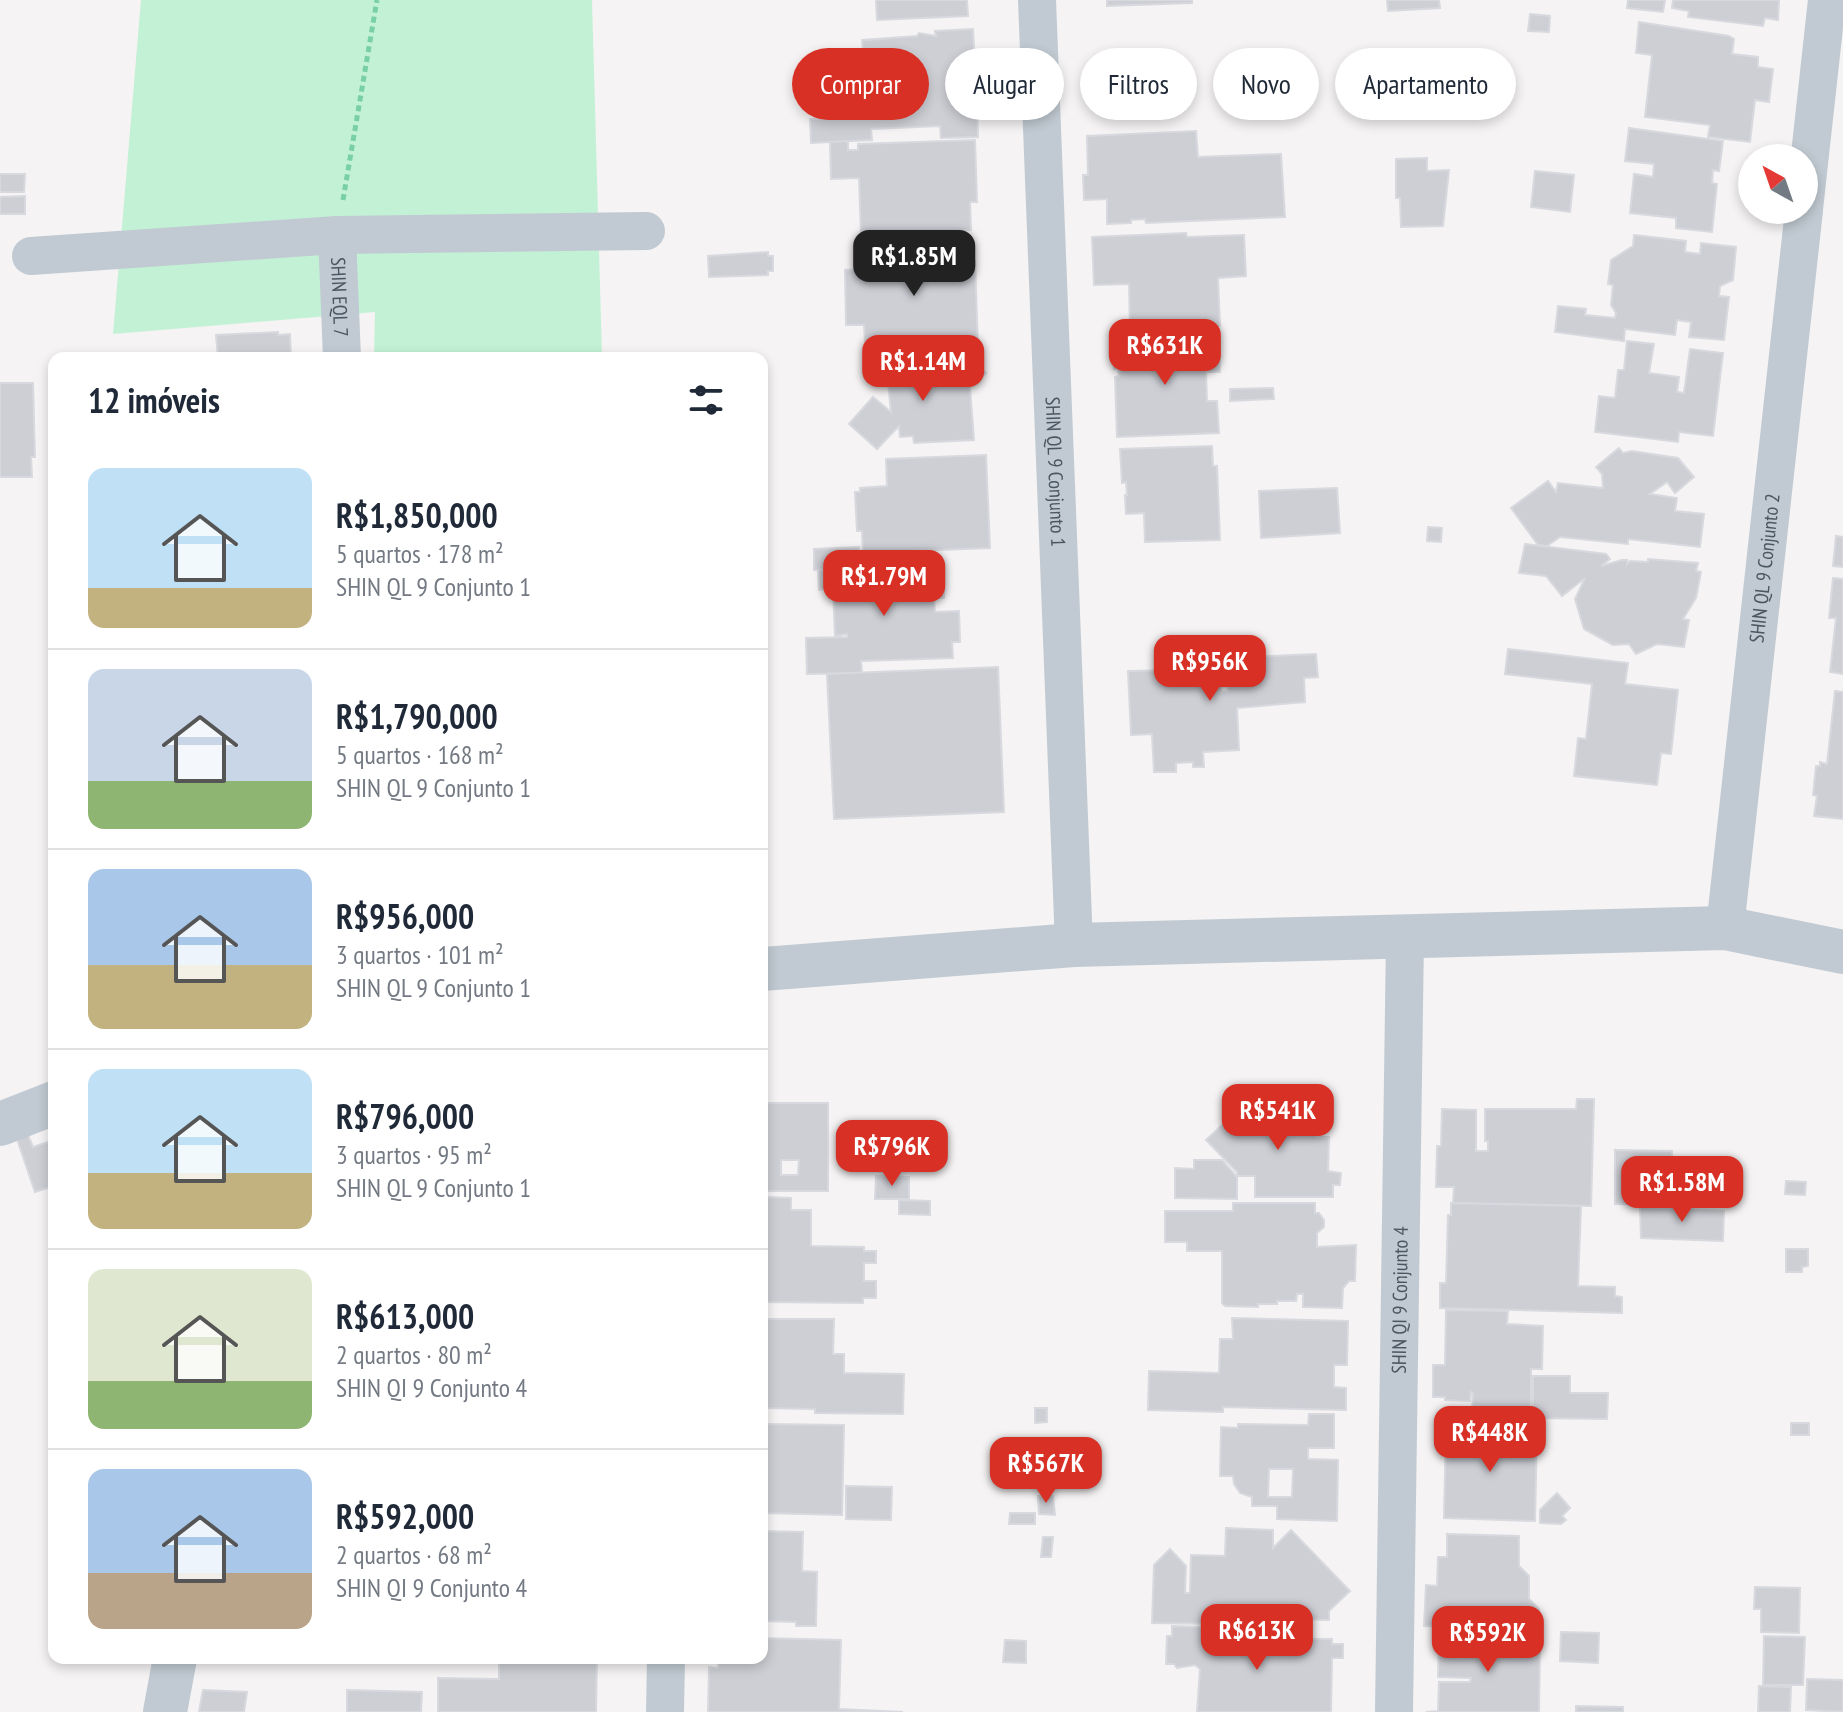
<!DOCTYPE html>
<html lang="pt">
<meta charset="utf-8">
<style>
:root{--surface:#fff;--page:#f2f2f3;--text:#1f2937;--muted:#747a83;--line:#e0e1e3;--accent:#d93025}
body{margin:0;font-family:"PT Sans Narrow",sans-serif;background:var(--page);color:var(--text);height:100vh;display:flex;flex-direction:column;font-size:30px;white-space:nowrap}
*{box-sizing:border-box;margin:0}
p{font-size:26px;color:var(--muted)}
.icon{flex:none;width:44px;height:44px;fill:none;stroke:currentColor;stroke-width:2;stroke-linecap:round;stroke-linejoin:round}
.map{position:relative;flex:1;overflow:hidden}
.drawer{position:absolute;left:48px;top:352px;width:720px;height:1312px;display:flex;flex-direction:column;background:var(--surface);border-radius:16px;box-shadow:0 4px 12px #0003}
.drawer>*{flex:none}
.hud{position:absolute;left:792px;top:48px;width:760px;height:72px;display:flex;gap:16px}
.needle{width:52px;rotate:320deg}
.fabs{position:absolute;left:1738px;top:144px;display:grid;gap:16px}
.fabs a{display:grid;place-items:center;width:80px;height:80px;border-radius:50%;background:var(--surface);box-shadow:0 4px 12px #0003;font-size:40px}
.price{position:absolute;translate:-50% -68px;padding:0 18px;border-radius:16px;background:var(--accent);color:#fff;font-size:26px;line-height:52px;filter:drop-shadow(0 2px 4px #0008)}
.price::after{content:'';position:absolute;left:50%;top:48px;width:24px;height:18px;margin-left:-12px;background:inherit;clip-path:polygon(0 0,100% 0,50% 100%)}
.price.current{background:#222;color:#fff}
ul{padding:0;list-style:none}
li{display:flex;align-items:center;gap:24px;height:200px;padding:0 40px}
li+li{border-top:2px solid var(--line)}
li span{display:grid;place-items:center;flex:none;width:224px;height:160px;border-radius:16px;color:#555}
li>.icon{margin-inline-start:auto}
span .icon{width:96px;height:96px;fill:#fffc;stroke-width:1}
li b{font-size:34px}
h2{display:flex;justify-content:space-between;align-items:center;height:96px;padding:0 40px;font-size:34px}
.tag{padding:0 28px;border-radius:36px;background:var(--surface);box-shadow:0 4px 12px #0003;font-size:28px;line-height:72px}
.tag.current{background:var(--accent);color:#fff}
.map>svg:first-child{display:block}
.green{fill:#c3f1d5}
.building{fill:#cdcfd5;stroke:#d7d9de;stroke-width:2;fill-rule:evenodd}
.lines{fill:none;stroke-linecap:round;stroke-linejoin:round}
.path{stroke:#7ad0a6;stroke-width:5;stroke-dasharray:6 4;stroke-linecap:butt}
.minor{stroke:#c1cad2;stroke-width:38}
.tertiary{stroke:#c1cad2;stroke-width:44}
.labels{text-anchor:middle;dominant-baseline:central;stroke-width:8;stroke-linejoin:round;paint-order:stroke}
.street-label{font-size:20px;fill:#4a5661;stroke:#fff}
</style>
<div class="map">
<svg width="1843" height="1712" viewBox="0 0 1843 1712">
<rect width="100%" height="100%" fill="#f5f3f3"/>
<polygon class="green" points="141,0 592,0 602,358 374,358 375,312 113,334"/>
<g class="building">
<polygon points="876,0 967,0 968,16 877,20"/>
<polygon points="1107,0 1192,0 1192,3 1107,6"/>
<polygon points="1387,0 1439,0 1440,8 1388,11"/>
<polygon points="1628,0 1665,0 1663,12 1627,8"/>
<polygon points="1673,0 1779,0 1778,20 1765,18 1763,26 1688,17 1689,11 1672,8"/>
<polygon points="1530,14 1550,16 1549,32 1528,31"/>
<polygon points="1639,22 1729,36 1734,39 1732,54 1758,57 1758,67 1773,69 1769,102 1755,100 1750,142 1708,137 1710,125 1645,117 1652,55 1636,53"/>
<polygon points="973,29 975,67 970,67 972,107 977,106 978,137 941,138 940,126 871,129 872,140 811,143 810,119 869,118 862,40 917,36 919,33 936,36 935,31"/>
<polygon points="1629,128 1723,141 1719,171 1713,170 1712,183 1717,184 1712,232 1676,228 1676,218 1630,213 1634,174 1653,177 1654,164 1625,161"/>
<polygon points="1196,131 1198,157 1281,154 1285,217 1146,223 1145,219 1131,220 1131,223 1107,224 1107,199 1084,200 1083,175 1088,175 1087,136"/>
<polygon points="975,140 977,202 970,202 971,230 861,236 859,178 831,179 830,142 848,141 848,150 858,150 858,144"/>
<polygon points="1427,158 1427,171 1449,170 1443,226 1401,227 1400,198 1396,198 1396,159"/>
<polygon points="1535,171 1574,175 1570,212 1531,207"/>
<polygon points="0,174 25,174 24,192 0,192"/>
<polygon points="25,196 25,214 0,214 0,197"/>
<polygon points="1186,233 1187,237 1244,235 1246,276 1218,278 1220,326 1130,329 1129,284 1094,285 1092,237"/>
<polygon points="1634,235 1686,241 1685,252 1700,254 1701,243 1736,247 1733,280 1720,286 1719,296 1729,297 1724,340 1689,337 1691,322 1677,320 1675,335 1625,329 1624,341 1555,332 1558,306 1586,309 1585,315 1615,318 1616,313 1611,305 1613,285 1608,284 1611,260 1633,246"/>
<polygon points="938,243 938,247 946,246 947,263 975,261 978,349 922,352 922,340 865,341 864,325 846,325 845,270 865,269 864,248"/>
<polygon points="768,252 768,256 773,256 773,271 768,271 768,275 709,277 708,256"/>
<polygon points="278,332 278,335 290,334 291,358 218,358 216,335"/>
<polygon points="1219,337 1220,372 1206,372 1207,401 1217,401 1219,433 1117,437 1115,377 1119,376 1118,369 1114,369 1113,342"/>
<polygon points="1627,341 1654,344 1649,373 1679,377 1677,392 1684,393 1690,349 1723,353 1713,436 1679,432 1678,442 1595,432 1599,396 1615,398 1618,370 1624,370"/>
<polygon points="965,355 986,373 970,387 974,440 914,443 913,436 900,437 899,426 877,449 849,424 873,397 891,412 886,362 952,359 952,364"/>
<polygon points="0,383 33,383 35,457 31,457 32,477 0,477"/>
<polygon points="1273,388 1274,399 1230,401 1230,389"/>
<polygon points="1212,446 1213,466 1217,466 1220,540 1145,542 1144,513 1126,514 1125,495 1127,495 1126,482 1122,483 1120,449"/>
<polygon points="1619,448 1623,453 1632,451 1678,458 1694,477 1675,493 1667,482 1650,494 1677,498 1675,511 1704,514 1700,547 1628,539 1628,544 1560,537 1547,546 1538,545 1511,508 1548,481 1556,492 1558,483 1603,488 1602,474 1596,467"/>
<polygon points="986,455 990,548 863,553 862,531 857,531 855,492 860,492 860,488 887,486 886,459"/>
<polygon points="1337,488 1340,533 1261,538 1259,491"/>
<polygon points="1428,527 1442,528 1441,542 1427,541"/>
<polygon points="1836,536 1843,537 1843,567 1833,566"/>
<polygon points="1525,544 1606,554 1610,559 1601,566 1622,560 1627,560 1627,564 1630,561 1648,562 1648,559 1698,563 1696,571 1701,572 1696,598 1683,619 1689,620 1684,647 1657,644 1636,654 1629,644 1613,645 1584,629 1575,599 1585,578 1562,596 1546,576 1519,573"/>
<polygon points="859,547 859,568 814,570 814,549"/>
<polygon points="943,564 944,598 934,598 935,612 959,611 960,642 952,642 953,658 861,661 862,673 807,674 806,638 847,637 847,634 835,636 833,589 819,590 818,570"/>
<polygon points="1833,578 1843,579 1843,674 1830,672 1836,618 1829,618"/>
<polygon points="1508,649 1628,663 1625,684 1678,690 1671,754 1661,753 1657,785 1574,776 1578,738 1586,739 1592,684 1505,674"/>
<polygon points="1316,654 1318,677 1304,678 1305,702 1237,708 1239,750 1203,752 1204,767 1193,767 1193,762 1176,763 1176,772 1154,772 1152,734 1131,735 1128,671 1185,670 1185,664 1219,662 1221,692 1228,691 1226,658"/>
<polygon points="998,667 1004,812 834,819 827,674"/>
<polygon points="1835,691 1843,692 1843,819 1814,816 1817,796 1813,795 1816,766 1820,766 1820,762 1827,764"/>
<polygon points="1577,1099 1594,1099 1591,1206 1453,1203 1454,1187 1436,1187 1437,1146 1441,1146 1442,1109 1476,1110 1476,1151 1488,1151 1488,1141 1485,1141 1485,1109 1576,1109"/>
<path d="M762,1103H828V1191H762ZM781,1160H799L798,1175H781Z"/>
<polygon points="1256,1106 1316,1107 1316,1137 1329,1137 1328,1171 1341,1173 1340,1185 1333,1185 1333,1197 1255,1197 1255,1176 1237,1176 1237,1172 1206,1140 1241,1107 1256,1120"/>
<polygon points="28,1135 33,1147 54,1140 54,1186 35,1192 17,1139"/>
<polygon points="1615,1150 1672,1151 1671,1199 1668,1199 1668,1205 1615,1204"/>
<polygon points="1194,1160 1222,1160 1237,1177 1237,1199 1175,1198 1175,1168 1194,1169"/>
<polygon points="876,1176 909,1177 909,1199 875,1199"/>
<polygon points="1786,1181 1806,1182 1805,1195 1785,1194"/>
<polygon points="765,1197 791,1198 791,1210 811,1210 811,1246 864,1247 864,1251 876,1251 876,1263 864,1263 864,1281 876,1281 876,1298 863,1298 863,1303 762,1302 762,1209 765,1209"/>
<polygon points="899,1200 930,1201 930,1215 899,1214"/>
<polygon points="1233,1203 1315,1203 1315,1213 1319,1213 1324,1220 1324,1227 1317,1233 1317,1247 1356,1245 1355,1281 1349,1281 1343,1288 1342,1308 1303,1307 1303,1294 1297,1294 1296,1301 1277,1301 1277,1304 1258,1304 1258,1307 1225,1306 1222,1303 1222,1251 1187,1251 1187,1242 1165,1242 1165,1211 1233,1211"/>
<polygon points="1451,1203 1581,1206 1578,1286 1615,1287 1615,1296 1622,1297 1622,1313 1440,1308 1440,1283 1446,1283 1448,1215 1451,1215"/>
<polygon points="1640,1207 1724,1211 1723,1241 1641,1238"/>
<polygon points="1786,1249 1808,1249 1808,1266 1802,1267 1802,1272 1786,1272"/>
<polygon points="1446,1310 1508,1311 1507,1324 1543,1326 1542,1369 1531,1369 1531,1413 1472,1412 1473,1393 1471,1392 1470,1401 1445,1400 1445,1397 1433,1397 1433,1365 1445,1365"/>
<polygon points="1232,1318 1348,1321 1347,1365 1334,1365 1334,1387 1346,1388 1346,1410 1223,1407 1223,1412 1148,1410 1149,1371 1219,1373 1220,1339 1233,1339"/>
<polygon points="762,1319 834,1319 833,1354 844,1354 844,1373 904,1374 903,1414 815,1413 815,1409 762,1408"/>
<polygon points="1533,1376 1570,1376 1570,1393 1608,1393 1607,1419 1533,1418"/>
<polygon points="1035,1408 1047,1408 1047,1422 1035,1423"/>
<path d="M1309,1414H1334V1448H1308V1459L1338,1460L1337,1521L1277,1519V1506H1252V1497L1240,1493L1234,1484L1233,1476H1220L1221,1427L1238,1428V1424L1308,1425ZM1269,1469H1293L1292,1497H1268Z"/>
<rect x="1791" y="1423" width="18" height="12"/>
<polygon points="762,1424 844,1425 842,1515 762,1513"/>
<polygon points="1446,1426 1537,1429 1535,1521 1444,1518"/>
<polygon points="846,1486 892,1487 891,1520 846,1519"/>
<polygon points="1557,1493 1570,1508 1562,1516 1566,1520 1561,1524 1540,1523 1540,1510"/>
<polygon points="1038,1496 1053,1496 1055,1515 1039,1514"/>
<polygon points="1010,1513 1035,1513 1035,1524 1009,1524"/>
<polygon points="1226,1528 1273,1530 1273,1548 1291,1530 1350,1591 1329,1611 1329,1620 1216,1617 1215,1624 1152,1623 1154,1565 1170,1549 1186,1566 1185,1593 1190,1593 1191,1555 1225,1556"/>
<polygon points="762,1531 803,1532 802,1571 817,1572 816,1626 796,1626 796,1622 762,1621"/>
<polygon points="1447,1534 1519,1536 1519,1566 1529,1576 1529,1599 1539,1609 1538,1632 1424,1626 1426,1585 1437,1586 1438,1557 1447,1557"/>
<polygon points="1043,1537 1053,1537 1051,1557 1041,1557"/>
<polygon points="1755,1587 1800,1588 1799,1633 1761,1632 1761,1609 1754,1609"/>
<polygon points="1172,1626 1206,1627 1206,1638 1211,1638 1332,1639 1332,1644 1343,1644 1343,1658 1332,1658 1331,1712 1197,1712 1200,1669 1195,1665 1177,1668 1174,1664 1166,1664 1167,1636 1172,1636"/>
<polygon points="1444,1629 1492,1630 1491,1642 1540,1642 1539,1712 1426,1712 1438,1711 1439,1682 1470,1682 1471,1678 1438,1677 1439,1640 1444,1640"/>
<polygon points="1561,1632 1599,1633 1598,1663 1560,1661"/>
<polygon points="1764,1636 1805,1637 1803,1685 1763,1685"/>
<polygon points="762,1638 841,1640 839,1709 903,1712 708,1712 709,1667 718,1668 719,1658 762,1658"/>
<polygon points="1005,1640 1026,1641 1026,1663 1003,1662"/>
<polygon points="499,1658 597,1658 596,1712 438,1712 438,1678 499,1679"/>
<polygon points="1807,1679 1843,1680 1843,1712 1806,1710"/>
<polygon points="1759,1686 1791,1687 1790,1712 1758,1712"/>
<polygon points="203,1690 247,1692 244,1712 199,1712"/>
<polygon points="347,1690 422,1692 421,1712 347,1712"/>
<polygon points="1576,1706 1623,1707 1623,1712 1576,1712"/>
</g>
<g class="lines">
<polyline class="path" points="343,200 377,0"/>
<g class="minor">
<path id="s1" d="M1037,0L1074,945"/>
<polyline points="1804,209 1827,0"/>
<path id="s2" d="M337,235L342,358"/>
<polyline points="31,256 337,235 646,231"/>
<path id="s3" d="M1725,928L1804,210"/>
<polyline points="665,1712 666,1658"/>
<path id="s4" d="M1394,1712L1405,937"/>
</g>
<g class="tertiary">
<polyline points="762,969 1074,945 1725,928 1843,952"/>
<polyline points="0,1124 54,1103"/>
<polyline points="165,1712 175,1658"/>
</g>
</g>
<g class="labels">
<g class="street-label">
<text stroke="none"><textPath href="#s2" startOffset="62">SHIN EQL 7</textPath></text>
<text stroke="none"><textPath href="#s1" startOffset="472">SHIN QL 9 Conjunto 1</textPath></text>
<text stroke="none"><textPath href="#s3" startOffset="362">SHIN QL 9 Conjunto 2</textPath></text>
<text stroke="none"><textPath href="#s4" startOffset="412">SHIN QI 9 Conjunto 4</textPath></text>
</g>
</g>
</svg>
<div class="fabs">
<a><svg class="needle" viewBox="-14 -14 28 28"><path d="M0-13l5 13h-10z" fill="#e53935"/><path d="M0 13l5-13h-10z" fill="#747a83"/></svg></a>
</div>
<b class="price current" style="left:914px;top:298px">R$1.85M</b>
<b class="price" style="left:1165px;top:387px">R$631K</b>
<b class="price" style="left:923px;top:403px">R$1.14M</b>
<b class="price" style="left:884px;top:618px">R$1.79M</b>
<b class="price" style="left:1210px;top:703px">R$956K</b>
<b class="price" style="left:1278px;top:1152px">R$541K</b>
<b class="price" style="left:892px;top:1188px">R$796K</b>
<b class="price" style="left:1682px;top:1224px">R$1.58M</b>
<b class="price" style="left:1490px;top:1474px">R$448K</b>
<b class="price" style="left:1046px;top:1505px">R$567K</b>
<b class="price" style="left:1257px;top:1672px">R$613K</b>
<b class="price" style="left:1488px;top:1674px">R$592K</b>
<div class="hud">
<a class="tag current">Comprar</a>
<a class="tag">Alugar</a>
<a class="tag">Filtros</a>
<a class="tag">Novo</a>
<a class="tag">Apartamento</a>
</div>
<section class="drawer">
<h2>12 imóveis<svg class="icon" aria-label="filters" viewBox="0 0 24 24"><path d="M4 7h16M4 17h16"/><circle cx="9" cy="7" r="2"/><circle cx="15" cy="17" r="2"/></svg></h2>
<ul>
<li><span style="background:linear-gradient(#bfe0f5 75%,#c2b280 0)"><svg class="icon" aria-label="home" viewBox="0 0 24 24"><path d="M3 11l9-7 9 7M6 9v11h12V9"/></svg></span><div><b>R$1,850,000</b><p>5 quartos · 178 m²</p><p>SHIN QL 9 Conjunto 1</p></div></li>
<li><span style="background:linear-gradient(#c9d6e8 70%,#8fb573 0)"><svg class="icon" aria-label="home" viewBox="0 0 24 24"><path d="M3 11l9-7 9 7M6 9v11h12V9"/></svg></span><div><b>R$1,790,000</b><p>5 quartos · 168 m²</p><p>SHIN QL 9 Conjunto 1</p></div></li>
<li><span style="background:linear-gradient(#a9c7e8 60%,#c2b280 0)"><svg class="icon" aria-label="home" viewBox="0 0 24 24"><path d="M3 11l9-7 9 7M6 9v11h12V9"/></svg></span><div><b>R$956,000</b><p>3 quartos · 101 m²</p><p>SHIN QL 9 Conjunto 1</p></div></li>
<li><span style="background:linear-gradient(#bfe0f5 65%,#c2b280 0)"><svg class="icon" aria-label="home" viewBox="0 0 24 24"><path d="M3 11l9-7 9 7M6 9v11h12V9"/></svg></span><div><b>R$796,000</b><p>3 quartos · 95 m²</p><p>SHIN QL 9 Conjunto 1</p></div></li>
<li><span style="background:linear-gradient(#dfe7d0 70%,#8fb573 0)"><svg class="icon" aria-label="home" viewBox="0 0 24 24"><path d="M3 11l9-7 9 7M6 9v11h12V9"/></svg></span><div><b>R$613,000</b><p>2 quartos · 80 m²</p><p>SHIN QI 9 Conjunto 4</p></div></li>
<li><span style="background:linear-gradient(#a9c7e8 65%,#b9a48a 0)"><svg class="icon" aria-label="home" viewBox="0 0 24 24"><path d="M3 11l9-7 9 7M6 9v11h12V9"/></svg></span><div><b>R$592,000</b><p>2 quartos · 68 m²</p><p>SHIN QI 9 Conjunto 4</p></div></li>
</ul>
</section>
</div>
